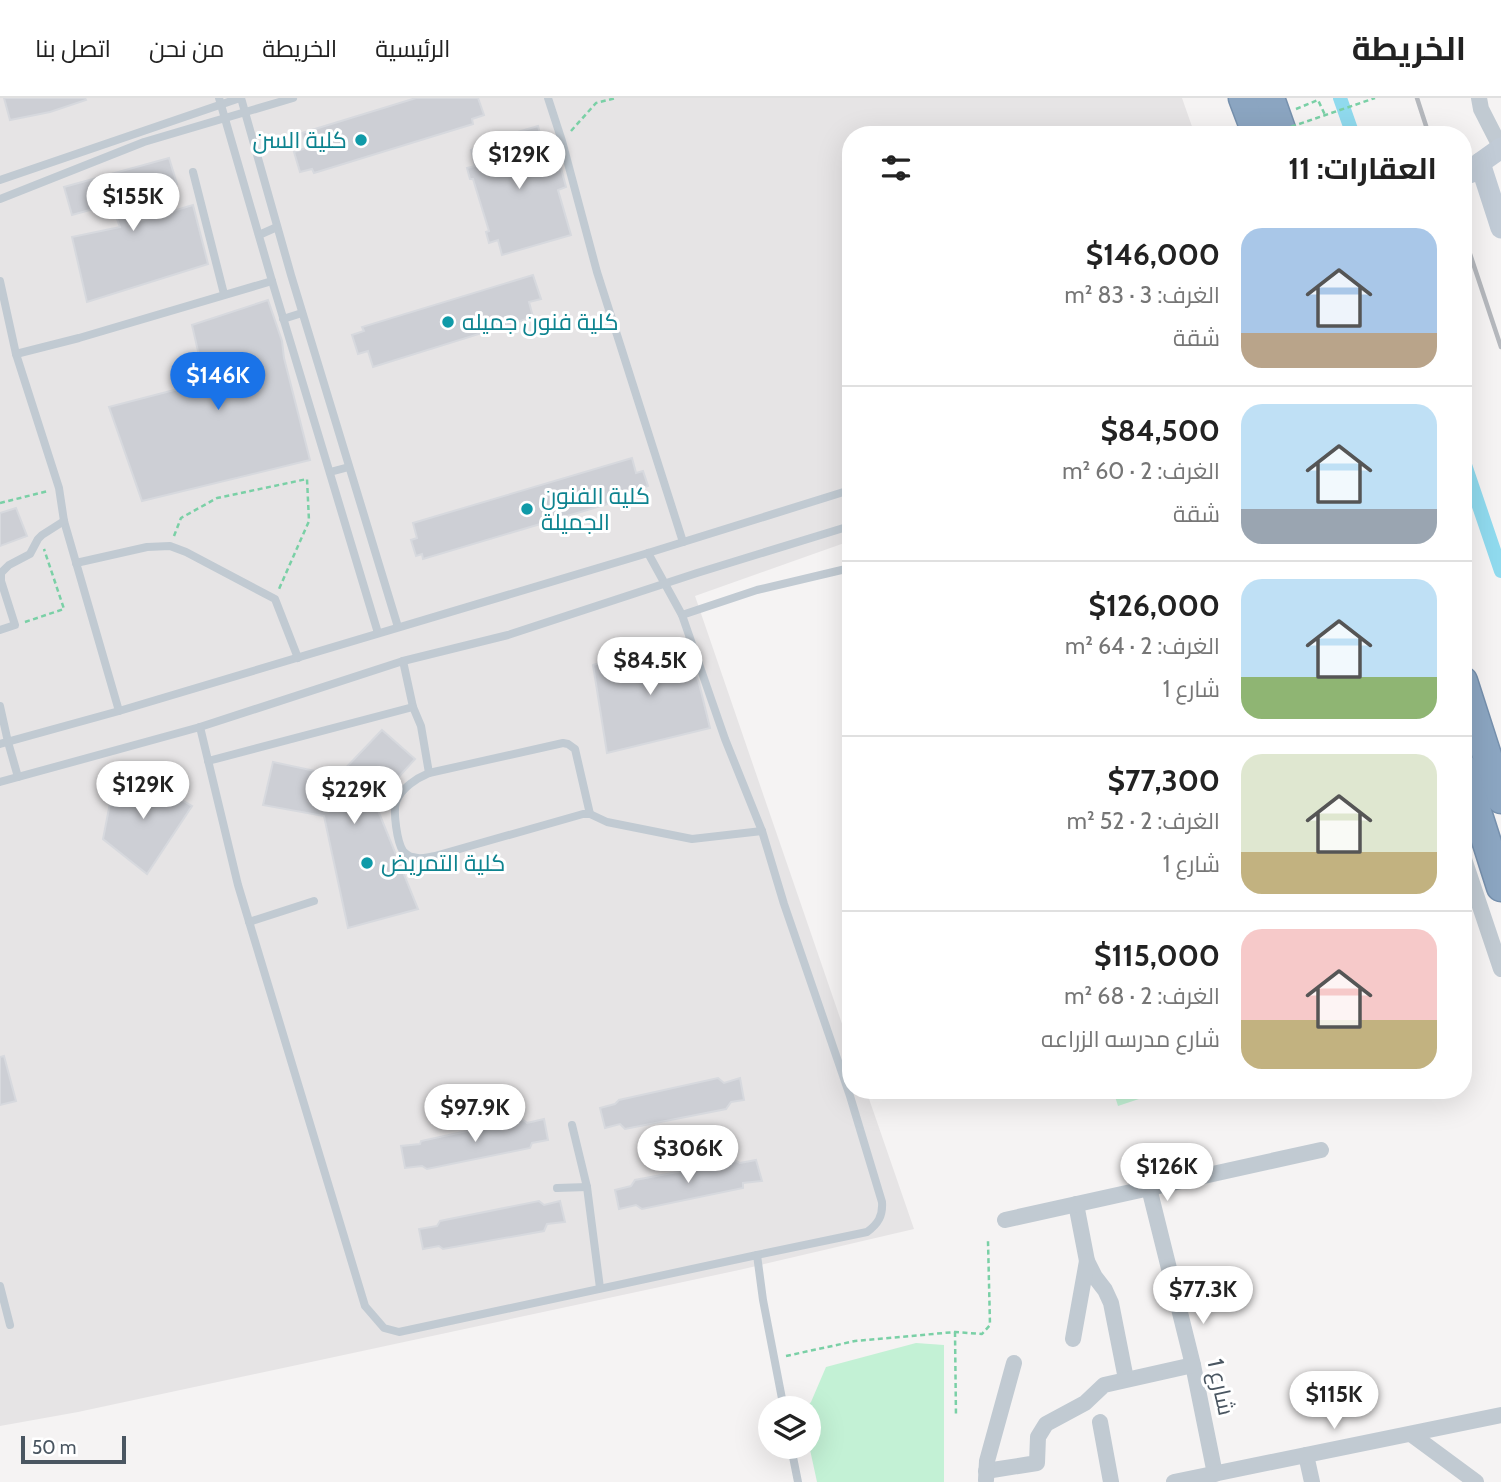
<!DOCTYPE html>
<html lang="ar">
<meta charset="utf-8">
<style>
:root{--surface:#fff;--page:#f2f2f2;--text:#222;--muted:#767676;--line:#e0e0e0;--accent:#1a73e8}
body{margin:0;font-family:Cabin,Cairo,sans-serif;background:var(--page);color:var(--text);direction:rtl;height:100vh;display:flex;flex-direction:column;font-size:26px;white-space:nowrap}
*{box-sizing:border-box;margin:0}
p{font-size:23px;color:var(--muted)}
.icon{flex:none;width:38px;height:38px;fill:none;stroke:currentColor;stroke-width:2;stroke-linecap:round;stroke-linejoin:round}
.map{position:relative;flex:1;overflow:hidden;direction:ltr}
.panel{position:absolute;left:842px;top:28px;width:630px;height:973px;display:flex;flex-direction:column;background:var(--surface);border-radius:28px;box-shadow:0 7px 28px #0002;direction:rtl}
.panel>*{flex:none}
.tools{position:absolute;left:758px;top:1298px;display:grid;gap:14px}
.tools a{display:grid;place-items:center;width:63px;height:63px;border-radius:50%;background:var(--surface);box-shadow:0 7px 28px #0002;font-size:35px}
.scale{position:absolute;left:21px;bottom:18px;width:105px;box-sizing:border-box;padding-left:7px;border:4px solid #4a5661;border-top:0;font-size:19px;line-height:24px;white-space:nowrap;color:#4a5661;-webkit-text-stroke:5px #fff;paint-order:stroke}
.price{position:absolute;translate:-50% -60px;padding:0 16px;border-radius:24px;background:#fff;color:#222;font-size:23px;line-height:46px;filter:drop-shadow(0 2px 4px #0008)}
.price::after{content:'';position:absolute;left:50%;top:42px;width:21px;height:16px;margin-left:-10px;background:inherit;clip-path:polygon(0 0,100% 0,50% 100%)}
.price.on{background:var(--accent);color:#fff}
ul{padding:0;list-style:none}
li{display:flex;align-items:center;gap:21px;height:175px;padding:0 35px}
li+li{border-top:2px solid var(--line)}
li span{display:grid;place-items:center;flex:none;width:196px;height:140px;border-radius:21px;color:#555}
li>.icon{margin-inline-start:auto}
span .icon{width:84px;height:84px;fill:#fffc;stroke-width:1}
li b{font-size:30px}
h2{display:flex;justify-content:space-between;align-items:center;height:84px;padding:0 35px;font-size:30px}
header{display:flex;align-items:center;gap:42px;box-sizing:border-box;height:98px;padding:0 35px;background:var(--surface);border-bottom:2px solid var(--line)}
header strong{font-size:33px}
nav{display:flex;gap:38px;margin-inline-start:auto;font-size:24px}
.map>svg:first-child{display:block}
.education{fill:#e6e4e5}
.green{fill:#c3f1d5}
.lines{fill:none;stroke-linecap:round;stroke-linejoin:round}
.canal{stroke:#90daee;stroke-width:14}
.building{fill:#cdcfd5;stroke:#d7d9de;stroke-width:2}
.highway-casing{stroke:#7690ad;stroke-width:31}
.path{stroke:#7ad0a6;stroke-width:2.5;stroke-dasharray:5 3.5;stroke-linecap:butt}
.lane{stroke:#c1cad2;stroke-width:8}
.street{stroke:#c1cad2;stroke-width:16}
.secondary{stroke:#c1cbd6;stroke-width:21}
.highway{stroke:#8ba5c1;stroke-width:28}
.rail{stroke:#b5b8bd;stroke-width:4.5}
.path-bridge{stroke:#7ad0a6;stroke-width:2.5;stroke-dasharray:5 3.5;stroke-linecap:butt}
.culture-dot{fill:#0f9aa8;stroke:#fff;stroke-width:2.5}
.labels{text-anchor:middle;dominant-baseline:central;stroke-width:6;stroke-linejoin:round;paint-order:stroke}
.culture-label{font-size:23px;fill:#0d838f;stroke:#fff;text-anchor:start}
.street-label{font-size:23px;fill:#4a5661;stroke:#fff}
</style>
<header>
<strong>الخريطة</strong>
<nav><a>الرئيسية</a><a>الخريطة</a><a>من نحن</a><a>اتصل بنا</a></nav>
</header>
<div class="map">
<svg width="1501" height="1384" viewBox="0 0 1501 1384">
<rect width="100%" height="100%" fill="#f5f3f3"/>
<polygon class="education" points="0,0 1182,0 1195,37 850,37 850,443 695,498 850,949 850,992 866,992 914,1131 739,1172 78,1314 0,1328"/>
<g class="green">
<polygon points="1113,992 1166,992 1118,1008"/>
<polygon points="916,1245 944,1247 944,1384 817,1384 809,1347 808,1311 804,1311 811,1304 826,1269"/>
</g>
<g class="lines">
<g class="canal">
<polyline points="1340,0 1353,37"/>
<polyline points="1463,361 1501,473"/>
</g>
</g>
<g class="building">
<polygon points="4,0 85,0 86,2 50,14 10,22"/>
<polygon points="416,0 478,0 484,17 472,21 473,26 314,75 312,71 300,74 294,54 306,50 302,35"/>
<polygon points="538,28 551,73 561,70 566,89 558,92 571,137 502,157 498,142 489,145 486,134 489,133 473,81 470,81 467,70 475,68 471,52 481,49 480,45"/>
<polygon points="169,60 177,86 137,98 129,126 193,107 208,166 87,204 72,139 120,129 111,106 72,117 64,89"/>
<polygon points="533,177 541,201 529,204 533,219 373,269 368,253 358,256 352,237 364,233 362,229"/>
<polygon points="268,202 282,243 284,260 310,362 142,403 109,309 205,284 192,227"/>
<polygon points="632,360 636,375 643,373 648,388 640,391 641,396 423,461 422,456 416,458 411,442 417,440 413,425"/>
<polygon points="16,410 27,438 0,448 0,415"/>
<polygon points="683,540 699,585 710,630 607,655 593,567"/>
<polygon points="382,632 415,661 375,705 418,811 348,830 324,718 263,707 273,664 338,678"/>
<polygon points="128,678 141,678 192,708 147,776 103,741 111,700"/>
<polygon points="4,958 16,1003 0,1007 0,959"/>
<polygon points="718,980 724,985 740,980 744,1002 731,1004 726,1011 625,1031 620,1026 605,1030 600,1010 615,1006 619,1002"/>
<polygon points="522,1021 527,1025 544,1021 548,1042 532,1045 530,1050 427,1071 422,1068 405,1070 401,1048 420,1046 421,1043"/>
<polygon points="756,1062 762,1083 743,1085 743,1090 642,1111 636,1107 619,1111 615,1092 631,1088 635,1082 736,1063 740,1065"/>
<polygon points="539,1103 544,1107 560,1103 565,1124 547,1126 544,1133 443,1151 439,1148 423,1151 419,1131 437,1128 440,1123"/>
</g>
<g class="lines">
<defs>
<g id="highway">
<polyline points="1243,0 1257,37"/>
<polyline points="1270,0 1283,37"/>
<polyline points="1463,583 1501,701"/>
<polyline points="1463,670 1501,789"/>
</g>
</defs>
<use href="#highway" class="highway-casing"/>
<g class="path">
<polyline points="1296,11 1318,2 1325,17"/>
<polyline points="571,33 596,5 616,0"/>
<polyline points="0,405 48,393"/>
<polyline points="174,438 181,420 217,400 307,381 309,423 279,491"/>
<polyline points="25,524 64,511 44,451"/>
<polyline points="955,1234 956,1319"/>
<polyline points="786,1258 855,1243 955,1234 982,1236 990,1227 988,1143"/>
</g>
<g class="lane">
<polyline points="219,0 272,183 378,535"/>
<polyline points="241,0 291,177 398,529"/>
<polyline points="548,0 562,43 597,174 683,444"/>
<polyline points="193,74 224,196"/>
<polyline points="0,82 240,0"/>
<polyline points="0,101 144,44 293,0"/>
<polyline points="259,137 277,129"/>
<polyline points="0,183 16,256 59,390 64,423 119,613"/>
<polyline points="283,221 302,215"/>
<polyline points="16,256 79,240 272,183"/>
<polyline points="330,374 349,369"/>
<path d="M648,455L682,517L725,641L762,733L784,806L850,998L882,1104C883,1118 878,1126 867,1134L757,1157"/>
<polyline points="76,465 147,449 170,448 186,454 275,501 298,560"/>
<polyline points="682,517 757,492 850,470"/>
<polyline points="0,532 15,527 1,483 1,475 9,467 30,456 38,441 42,437 64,423"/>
<path d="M403,563L413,609L421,628L429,675C417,680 401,690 396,704C393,714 397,744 403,753C405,755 410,759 413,759C420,762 427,759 435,758L583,716H590L607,724L692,741L762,733"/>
<polyline points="0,608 8,644 18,679"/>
<polyline points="200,629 238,787 365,1208 384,1230 399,1234 757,1157 763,1202 784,1311"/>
<polyline points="0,646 119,613 648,455 850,392"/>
<polyline points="208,663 413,609"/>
<polyline points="429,675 563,645 568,646 575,651 590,716"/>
<polyline points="0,684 200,629 403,563 508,537 697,475 850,428"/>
<polyline points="249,824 314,803"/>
<polyline points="572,1027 587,1089 600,1190"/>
<polyline points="557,1090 587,1089"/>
<polyline points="0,1188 10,1227"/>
<polyline points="791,1349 798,1384"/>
</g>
<g class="street">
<polyline points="1479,0 1481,11 1501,50"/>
<polyline points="1463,758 1501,871"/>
<polyline points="1149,1090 1193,1267 1215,1376"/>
<polyline points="1076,1106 1087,1163 1095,1179 1105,1192 1111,1205 1126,1281"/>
<polyline points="1005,1122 1321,1052"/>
<polyline points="1073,1241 1087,1163"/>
<polyline points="1100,1324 1111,1384"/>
<polyline points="1411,1336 1476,1384"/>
<polyline points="1306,1357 1312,1384"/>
<polyline points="986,1373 1037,1365 1038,1339 1046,1326 1085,1305 1104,1287 1193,1267"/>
<polyline points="986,1382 987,1363 1014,1265"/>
<polyline points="1174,1384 1501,1317"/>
</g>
<g class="secondary">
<polyline points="1480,65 1501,130"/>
<polyline points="1463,77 1472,74 1480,65 1501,50"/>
</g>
<use href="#highway" class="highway"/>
<g class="rail">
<polyline points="1417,0 1429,37"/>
<polyline points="1463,135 1501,249"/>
</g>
<polyline class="path-bridge" points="1267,37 1375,0"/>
</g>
<g class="culture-dot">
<circle cx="361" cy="42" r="7"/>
<circle cx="448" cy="224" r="7"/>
<circle cx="527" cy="411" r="7"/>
<circle cx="367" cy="765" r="7"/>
</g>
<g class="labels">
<g class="culture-label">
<text x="347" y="42" text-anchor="end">كلية السن</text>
<text x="462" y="224">كلية فنون جميله</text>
<text x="541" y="398">كلية الفنون<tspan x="541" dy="26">الجميلة</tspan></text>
<text x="381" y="765">كلية التمريض</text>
</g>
<g class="street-label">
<text transform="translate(1221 1289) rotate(78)">شارع 1</text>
</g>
</g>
</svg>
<div class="tools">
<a><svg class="icon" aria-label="layers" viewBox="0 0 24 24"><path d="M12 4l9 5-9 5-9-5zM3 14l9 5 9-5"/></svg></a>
</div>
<div class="scale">50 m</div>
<b class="price" style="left:519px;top:93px">$129K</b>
<b class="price" style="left:133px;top:135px">$155K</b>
<b class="price on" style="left:218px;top:314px">$146K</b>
<b class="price" style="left:650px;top:599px">$84.5K</b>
<b class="price" style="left:143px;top:723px">$129K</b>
<b class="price" style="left:354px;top:728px">$229K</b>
<b class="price" style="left:475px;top:1046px">$97.9K</b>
<b class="price" style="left:688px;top:1087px">$306K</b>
<b class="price" style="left:1167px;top:1105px">$126K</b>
<b class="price" style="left:1203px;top:1228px">$77.3K</b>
<b class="price" style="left:1334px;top:1333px">$115K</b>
<section class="panel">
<h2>العقارات: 11<svg class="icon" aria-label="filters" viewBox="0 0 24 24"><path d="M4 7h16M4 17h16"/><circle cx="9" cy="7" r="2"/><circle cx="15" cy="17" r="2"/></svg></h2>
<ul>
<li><span style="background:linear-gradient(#a9c7e8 75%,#b9a48a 0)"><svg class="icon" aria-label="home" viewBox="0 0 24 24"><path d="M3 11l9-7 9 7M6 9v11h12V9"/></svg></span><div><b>$146,000</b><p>الغرف: 3 · 83 m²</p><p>شقة</p></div></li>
<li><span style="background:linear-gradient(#bfe0f5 75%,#9aa5b1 0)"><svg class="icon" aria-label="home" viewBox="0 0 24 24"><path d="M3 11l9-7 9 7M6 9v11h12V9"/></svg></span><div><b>$84,500</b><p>الغرف: 2 · 60 m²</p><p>شقة</p></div></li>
<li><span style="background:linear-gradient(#bfe0f5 70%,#8fb573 0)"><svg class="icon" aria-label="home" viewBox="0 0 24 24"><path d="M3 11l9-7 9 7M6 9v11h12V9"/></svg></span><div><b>$126,000</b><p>الغرف: 2 · 64 m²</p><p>شارع 1</p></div></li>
<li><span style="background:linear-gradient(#dfe7d0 70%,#c2b280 0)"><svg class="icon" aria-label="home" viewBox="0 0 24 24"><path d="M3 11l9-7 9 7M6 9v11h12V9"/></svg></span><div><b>$77,300</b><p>الغرف: 2 · 52 m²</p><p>شارع 1</p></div></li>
<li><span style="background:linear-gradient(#f6c9c9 65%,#c2b280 0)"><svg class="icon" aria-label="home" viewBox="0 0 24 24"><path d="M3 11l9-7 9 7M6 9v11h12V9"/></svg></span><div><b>$115,000</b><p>الغرف: 2 · 68 m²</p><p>شارع مدرسه الزراعه</p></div></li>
</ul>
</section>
</div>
